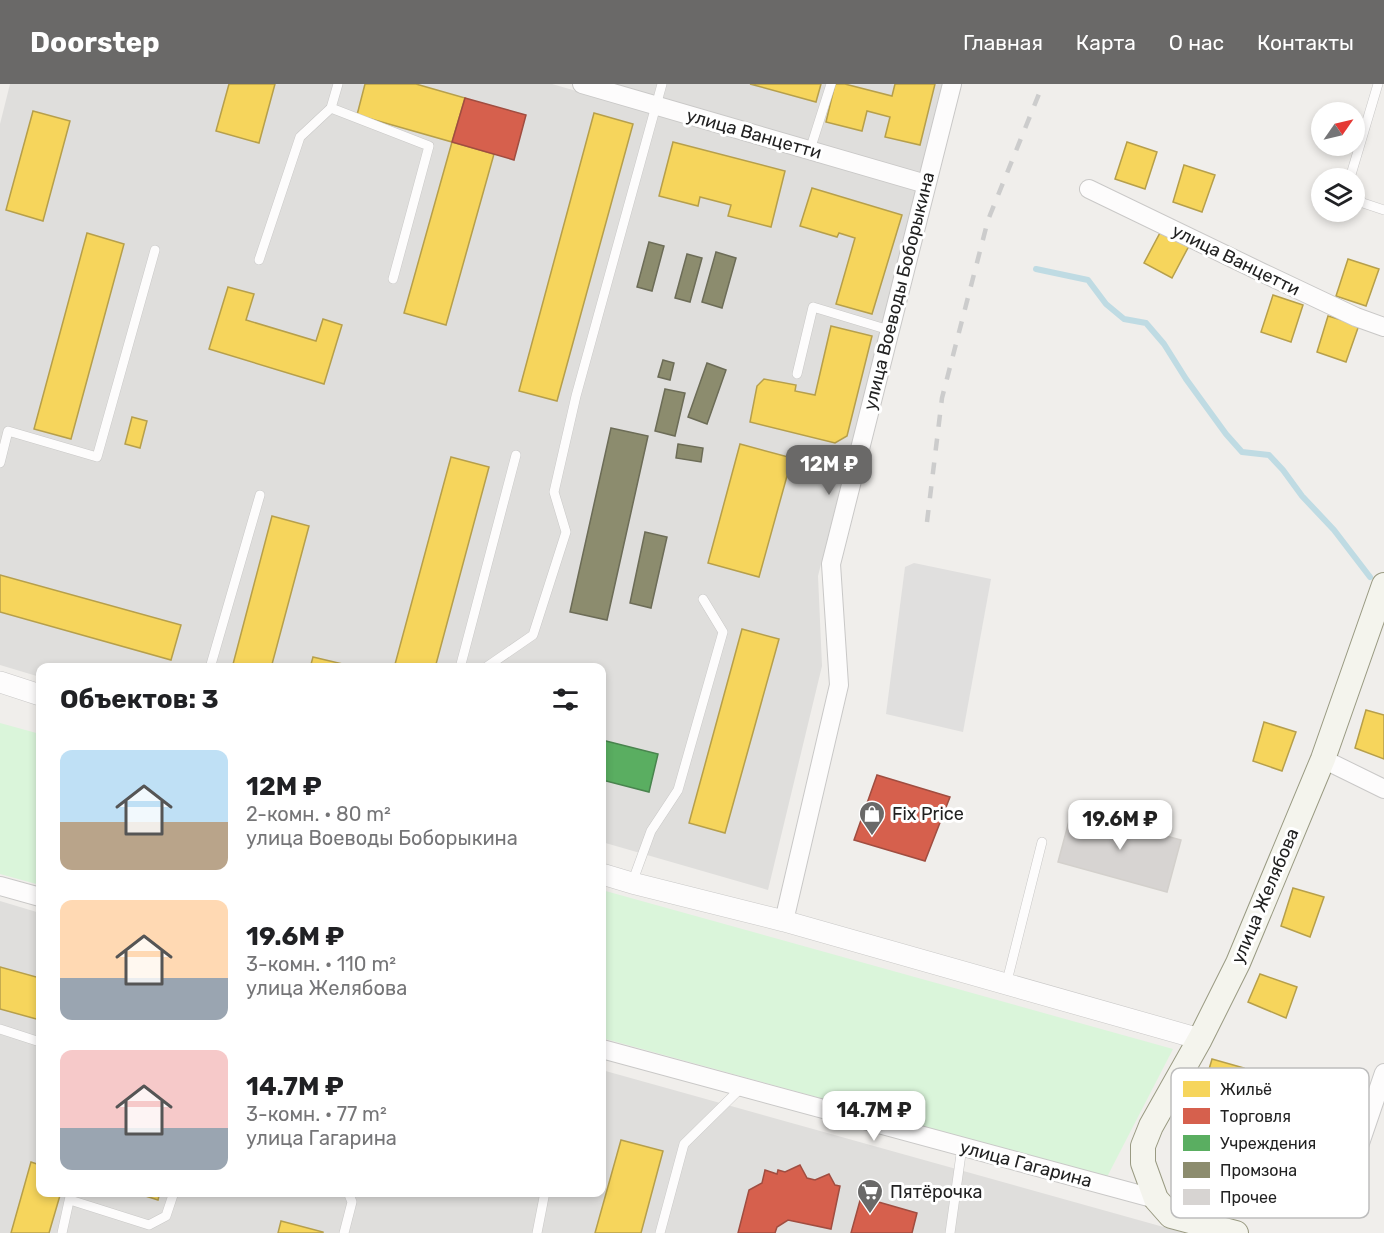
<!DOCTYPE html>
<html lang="ru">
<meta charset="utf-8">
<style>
:root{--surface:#fff;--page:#f2f2f2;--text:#202124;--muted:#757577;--accent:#6a6968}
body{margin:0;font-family:Rubik,sans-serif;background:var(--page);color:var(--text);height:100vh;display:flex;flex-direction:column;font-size:22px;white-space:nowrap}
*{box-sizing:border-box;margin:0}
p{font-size:20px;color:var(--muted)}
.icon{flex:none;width:33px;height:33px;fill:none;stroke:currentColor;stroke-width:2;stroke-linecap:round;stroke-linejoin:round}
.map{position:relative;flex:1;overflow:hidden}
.side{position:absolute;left:36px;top:579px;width:570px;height:534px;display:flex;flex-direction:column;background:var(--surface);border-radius:12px;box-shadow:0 3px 9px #0003}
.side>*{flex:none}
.needle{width:39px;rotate:56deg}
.buttons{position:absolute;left:1311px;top:18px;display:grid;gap:12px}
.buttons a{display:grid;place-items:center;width:54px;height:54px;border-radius:50%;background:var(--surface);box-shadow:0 3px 9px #0003;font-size:30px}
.price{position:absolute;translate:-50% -51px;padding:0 14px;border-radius:12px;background:#fff;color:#222;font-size:20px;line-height:39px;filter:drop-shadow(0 2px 3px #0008)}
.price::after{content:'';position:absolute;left:50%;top:36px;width:18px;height:14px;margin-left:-9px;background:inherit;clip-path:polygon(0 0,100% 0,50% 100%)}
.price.on{background:var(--accent);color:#fff}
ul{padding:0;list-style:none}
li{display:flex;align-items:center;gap:18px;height:150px;padding:0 24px}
li span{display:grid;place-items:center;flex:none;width:168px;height:120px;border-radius:12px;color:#555}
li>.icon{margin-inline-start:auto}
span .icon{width:72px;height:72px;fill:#fffc;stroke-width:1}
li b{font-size:26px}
h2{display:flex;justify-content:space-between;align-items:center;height:72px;padding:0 24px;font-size:26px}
header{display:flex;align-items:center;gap:36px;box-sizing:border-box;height:84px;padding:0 30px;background:var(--accent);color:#fff}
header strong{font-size:28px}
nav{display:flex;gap:33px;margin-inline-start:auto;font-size:21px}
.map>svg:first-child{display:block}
.residential{fill:#dfdedc}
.park{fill:#daf5da}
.parking{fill:#e0dfde}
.homes{fill:#f6d55c;stroke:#b69f4b;stroke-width:1.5}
.shops{fill:#d6604d;stroke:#a04d40;stroke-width:1.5}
.public{fill:#5aae61;stroke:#49844e;stroke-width:1.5}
.industry{fill:#8c8c6e;stroke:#6c6c57;stroke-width:1.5}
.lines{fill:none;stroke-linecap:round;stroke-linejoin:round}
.stream{stroke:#bfdbe3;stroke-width:6}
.building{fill:#d7d4d2;stroke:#d3d0cc;stroke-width:1.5}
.service-casing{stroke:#c9c8c7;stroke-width:10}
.minor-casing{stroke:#c9c8c7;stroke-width:20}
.tertiary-casing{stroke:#c9c8c7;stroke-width:22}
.secondary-casing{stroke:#999a82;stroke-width:26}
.service{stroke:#fdfcfc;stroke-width:9}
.minor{stroke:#fdfcfc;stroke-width:18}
.tertiary{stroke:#fdfcfc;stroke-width:21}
.secondary{stroke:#f4f4ed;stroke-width:24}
.rail{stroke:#ccc;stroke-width:4.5;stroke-dasharray:12 12;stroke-linecap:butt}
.labels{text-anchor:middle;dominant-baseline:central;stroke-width:6;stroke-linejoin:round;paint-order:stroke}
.street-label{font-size:18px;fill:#222;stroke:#fff}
.poi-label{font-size:18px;fill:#222;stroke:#fff;text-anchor:start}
.key{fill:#fff;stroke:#bdbdbd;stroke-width:1.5}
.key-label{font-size:16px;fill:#222}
</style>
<header>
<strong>Doorstep</strong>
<nav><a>Главная</a><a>Карта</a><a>О нас</a><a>Контакты</a></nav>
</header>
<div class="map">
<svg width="1384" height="1149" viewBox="0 0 1384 1149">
<rect width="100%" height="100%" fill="#f0eeeb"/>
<g class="residential">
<polygon points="10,0 552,0 917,105 818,492 822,582 768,806 602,758 602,584 40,584 40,593 0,581 0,40"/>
<polygon points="611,0 945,0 920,90"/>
<polygon points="0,817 40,829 40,1108 602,1108 602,986 1185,1149 0,1149"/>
</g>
<g class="park">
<polygon points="0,639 40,650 40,801 0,790"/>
<polygon points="602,806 1173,965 1107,1093 602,954"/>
</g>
<polygon class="parking" points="914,479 991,495 963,648 886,630 905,483"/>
<g class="homes">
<polygon points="229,0 275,0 259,59 216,47"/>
<polygon points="365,0 416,0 465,14 452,58 357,31"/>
<polygon points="750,0 821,0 816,18"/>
<polygon points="835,0 845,0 892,12 895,0 935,0 920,61 885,53 890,33 867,27 862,47 826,38"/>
<polygon points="33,27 70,37 43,137 6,126"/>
<polygon points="594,29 633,40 557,317 519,307"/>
<polygon points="452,58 494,70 446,241 404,229"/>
<polygon points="673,58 785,87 771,143 728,132 731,121 700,113 698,122 659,112"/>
<polygon points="1127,58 1157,68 1145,105 1115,95"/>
<polygon points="1184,81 1215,91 1202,128 1173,118"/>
<polygon points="812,104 902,131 872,230 836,220 855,154 839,149 837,153 800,142"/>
<polygon points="1162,145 1190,160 1172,194 1144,179"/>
<polygon points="87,149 124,160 71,355 34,345"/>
<polygon points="1348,175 1379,185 1366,222 1336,212"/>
<polygon points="228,203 254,210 246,236 316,257 323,235 342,241 324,300 209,265"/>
<polygon points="1273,211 1303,221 1291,258 1261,248"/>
<polygon points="1328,232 1359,241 1346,278 1317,268"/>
<polygon points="831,242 872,252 847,352 835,359 750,338 757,302 764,295 796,301 795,307 815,311"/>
<polygon points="132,333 147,337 140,364 125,360"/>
<polygon points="740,360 792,374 759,493 708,479"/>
<polygon points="451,373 489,383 435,584 394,584"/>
<polygon points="272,432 309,442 271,584 232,584"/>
<polygon points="0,491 181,541 171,576 0,528"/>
<polygon points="742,545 779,555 725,749 689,739"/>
<polygon points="313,573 347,581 346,584 310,584"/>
<polygon points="1366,626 1384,631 1384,675 1355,664"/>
<polygon points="1264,638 1296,648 1282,687 1253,677"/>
<polygon points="1293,804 1324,813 1310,853 1281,842"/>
<polygon points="0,883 40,894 40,936 0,925"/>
<polygon points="1260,890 1297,903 1286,934 1248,918"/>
<polygon points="1212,975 1244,984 1230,1023 1201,1013"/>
<polygon points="621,1056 663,1067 641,1149 595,1149"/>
<polygon points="31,1078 40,1081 40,1108 61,1108 49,1149 11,1149"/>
<polygon points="133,1108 160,1108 158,1116"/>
<polygon points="281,1137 323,1148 323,1149 278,1149"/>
</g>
<g class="shops">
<polygon points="465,14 526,31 514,76 452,58"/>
<polygon points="877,691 950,713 925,777 854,756"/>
<polygon points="800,1081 807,1094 815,1096 829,1090 835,1101 840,1102 831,1145 788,1136 777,1143 775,1149 738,1149 749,1106 762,1099 765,1086 777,1090 778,1086 785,1088"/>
<polygon points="861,1113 917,1129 912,1149 851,1149"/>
</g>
<polygon class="public" points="602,656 658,670 649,708 602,696"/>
<g class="industry">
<polygon points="649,158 664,162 652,207 637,203"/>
<polygon points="716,168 736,174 722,224 702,218"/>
<polygon points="687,170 702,174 690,218 675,214"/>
<polygon points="663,276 674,279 670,296 658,293"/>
<polygon points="707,279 726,286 707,340 688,333"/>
<polygon points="665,305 685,309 675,352 655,347"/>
<polygon points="611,344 648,352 607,536 570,528"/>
<polygon points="678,360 703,364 701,378 676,374"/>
<polygon points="645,448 667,453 651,524 630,519"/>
</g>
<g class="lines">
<polyline class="stream" points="1036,185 1088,196 1106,220 1124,235 1146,239 1164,260 1186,295 1226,350 1242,368 1269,371 1283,386 1302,412 1334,446 1370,493"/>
</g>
<polygon class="building" points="1072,726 1181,756 1167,808 1058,778"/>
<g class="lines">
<defs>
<g id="service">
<polyline points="338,0 331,24 429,62 393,195"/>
<polyline points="810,66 831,0"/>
<polyline points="1350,94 1378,0"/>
<polyline points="1354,109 1363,119 1384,126"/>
<polyline points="259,176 300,53 331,24"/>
<polyline points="797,290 813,223 889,246"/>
<polyline points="0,379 8,347 97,373 155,166"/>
<polyline points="210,584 260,411"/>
<polyline points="460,584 516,371"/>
<polyline points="485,584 533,551 566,448 554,408 576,312 662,0"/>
<polyline points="632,799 651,747 678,706 723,548 703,515"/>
<polyline points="1006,901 1042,758"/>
<polyline points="0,945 40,958"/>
<polyline points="70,1116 149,1141 166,1132 174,1108"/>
<polyline points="62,1149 71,1108"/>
<polyline points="344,1149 352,1118 348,1108"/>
<polyline points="537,1149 545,1108"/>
<polyline points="660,1149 684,1060 742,1003"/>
<polyline points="950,1149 962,1063"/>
</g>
<g id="minor">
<polyline points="582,0 926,100"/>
<polyline points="1089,105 1261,188 1356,233 1384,243"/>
<polyline points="1323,675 1384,705"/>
<polyline points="0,802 40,813"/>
<polyline points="784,837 839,601 831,480 952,0"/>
<polyline points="602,965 1156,1115"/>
<polyline points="1344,1106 1384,989"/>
</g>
<g id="tertiary">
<polyline points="0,598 40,611"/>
<polyline points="602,790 632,799 784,837 1200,955"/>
</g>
<polyline id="secondary" points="1236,1149 1171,1132 1156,1115 1143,1079 1143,1062 1151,1042 1200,955 1238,879 1323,675 1384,501"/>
</defs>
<use href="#service" class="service-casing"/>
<use href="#minor" class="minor-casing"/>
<use href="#tertiary" class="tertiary-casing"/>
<use href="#secondary" class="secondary-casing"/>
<use href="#service" class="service"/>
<use href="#minor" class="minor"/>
<use href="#tertiary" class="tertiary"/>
<use href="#secondary" class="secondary"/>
<polyline class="rail" points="927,438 942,314 988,136 1043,0"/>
</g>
<defs>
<symbol id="shop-pin" viewBox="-11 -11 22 30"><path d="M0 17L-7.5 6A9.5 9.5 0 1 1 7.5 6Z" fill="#6a6968" stroke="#fff"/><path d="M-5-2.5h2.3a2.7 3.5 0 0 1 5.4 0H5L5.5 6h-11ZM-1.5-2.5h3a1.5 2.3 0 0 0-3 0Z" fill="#fff"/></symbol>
<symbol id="supermarket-pin" viewBox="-11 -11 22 30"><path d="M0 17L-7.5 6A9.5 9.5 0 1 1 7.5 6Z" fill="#6a6968" stroke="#fff"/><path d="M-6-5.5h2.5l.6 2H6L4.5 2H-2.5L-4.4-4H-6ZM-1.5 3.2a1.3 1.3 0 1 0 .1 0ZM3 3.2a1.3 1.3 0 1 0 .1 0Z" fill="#fff"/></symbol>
</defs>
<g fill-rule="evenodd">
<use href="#shop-pin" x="857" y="715" width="30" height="40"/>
<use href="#supermarket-pin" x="855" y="1093" width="30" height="40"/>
</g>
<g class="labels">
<g class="street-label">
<text transform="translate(754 50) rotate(16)">улица Ванцетти</text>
<text transform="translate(1236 176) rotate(26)">улица Ванцетти</text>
<text transform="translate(899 207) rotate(-76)">улица Воеводы Боборыкина</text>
<text transform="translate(1265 812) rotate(-67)">улица Желябова</text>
<text transform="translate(1026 1080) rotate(15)">улица Гагарина</text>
</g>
<g class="poi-label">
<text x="892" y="730">Fix Price</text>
<text x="890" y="1108">Пятёрочка</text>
</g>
</g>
<rect x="1171" y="984" width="198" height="150" rx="9" class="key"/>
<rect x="1183" y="997" width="27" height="16" fill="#f6d55c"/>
<rect x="1183" y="1024" width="27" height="16" fill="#d6604d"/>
<rect x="1183" y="1051" width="27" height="16" fill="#5aae61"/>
<rect x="1183" y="1078" width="27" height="16" fill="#8c8c6e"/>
<rect x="1183" y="1105" width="27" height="16" fill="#d7d4d2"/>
<g class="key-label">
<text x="1220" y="1011">Жильё</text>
<text x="1220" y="1038">Торговля</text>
<text x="1220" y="1065">Учреждения</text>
<text x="1220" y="1092">Промзона</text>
<text x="1220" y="1119">Прочее</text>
</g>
</svg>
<div class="buttons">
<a><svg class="needle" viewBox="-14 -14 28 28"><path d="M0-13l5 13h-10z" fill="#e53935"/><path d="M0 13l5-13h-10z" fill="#757577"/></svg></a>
<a><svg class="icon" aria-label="layers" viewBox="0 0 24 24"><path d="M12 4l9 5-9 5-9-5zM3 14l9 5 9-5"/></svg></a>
</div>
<b class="price on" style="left:829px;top:412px">12M ₽</b>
<b class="price" style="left:1120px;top:767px">19.6M ₽</b>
<b class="price" style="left:874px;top:1058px">14.7M ₽</b>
<section class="side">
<h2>Объектов: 3<svg class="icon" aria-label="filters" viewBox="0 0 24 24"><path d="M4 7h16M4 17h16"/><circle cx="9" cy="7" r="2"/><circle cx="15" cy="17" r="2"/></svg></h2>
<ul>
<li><span style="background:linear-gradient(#bfe0f5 60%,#b9a48a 0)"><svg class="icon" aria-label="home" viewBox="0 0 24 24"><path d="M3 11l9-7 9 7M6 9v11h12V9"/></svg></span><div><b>12M ₽</b><p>2-комн. · 80 m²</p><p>улица Воеводы Боборыкина</p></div></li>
<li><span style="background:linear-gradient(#ffd9b3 65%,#9aa5b1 0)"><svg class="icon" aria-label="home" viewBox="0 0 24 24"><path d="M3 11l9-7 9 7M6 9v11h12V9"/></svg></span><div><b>19.6M ₽</b><p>3-комн. · 110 m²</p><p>улица Желябова</p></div></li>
<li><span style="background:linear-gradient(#f6c9c9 65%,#9aa5b1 0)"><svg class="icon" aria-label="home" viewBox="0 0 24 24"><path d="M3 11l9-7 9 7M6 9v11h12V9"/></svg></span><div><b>14.7M ₽</b><p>3-комн. · 77 m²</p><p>улица Гагарина</p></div></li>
</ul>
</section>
</div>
